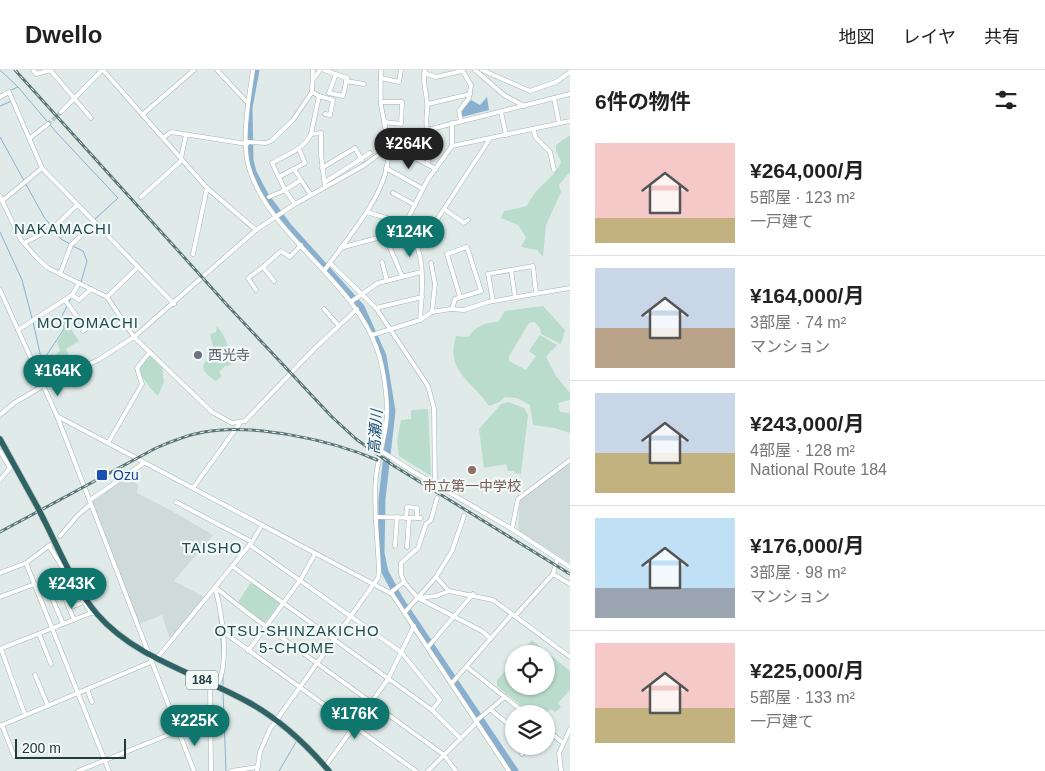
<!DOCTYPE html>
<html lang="ja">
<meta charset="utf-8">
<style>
:root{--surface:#fff;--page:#f6f6f6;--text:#222;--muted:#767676;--line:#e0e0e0;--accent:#0f766e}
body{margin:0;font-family:Helvetica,"Noto Sans JP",sans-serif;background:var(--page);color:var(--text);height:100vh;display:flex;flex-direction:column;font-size:19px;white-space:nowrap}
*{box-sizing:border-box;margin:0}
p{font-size:16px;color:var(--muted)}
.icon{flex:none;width:28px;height:28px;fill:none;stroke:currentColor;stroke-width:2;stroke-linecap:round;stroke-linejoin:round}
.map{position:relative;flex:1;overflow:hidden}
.side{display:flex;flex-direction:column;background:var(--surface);width:475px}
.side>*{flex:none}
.buttons{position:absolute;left:505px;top:575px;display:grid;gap:10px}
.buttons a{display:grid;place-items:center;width:50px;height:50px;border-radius:50%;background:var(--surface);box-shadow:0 1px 4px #0004;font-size:25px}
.scale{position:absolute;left:15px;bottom:12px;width:111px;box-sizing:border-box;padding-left:5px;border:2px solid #213b3b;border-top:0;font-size:14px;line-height:18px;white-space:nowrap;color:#213b3b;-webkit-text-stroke:4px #f1f8f6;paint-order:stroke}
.price{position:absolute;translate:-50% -42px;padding:0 11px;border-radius:18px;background:var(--accent);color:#fff;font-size:16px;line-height:32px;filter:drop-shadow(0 1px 2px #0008)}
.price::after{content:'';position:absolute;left:50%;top:30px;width:15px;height:11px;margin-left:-8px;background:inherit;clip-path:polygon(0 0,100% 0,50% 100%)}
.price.on{background:#222;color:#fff}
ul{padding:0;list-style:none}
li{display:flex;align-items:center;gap:15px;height:125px;padding:0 25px}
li+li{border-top:1px solid var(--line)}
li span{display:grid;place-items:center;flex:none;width:140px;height:100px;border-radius:0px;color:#555}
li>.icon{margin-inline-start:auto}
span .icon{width:60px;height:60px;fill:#fffc;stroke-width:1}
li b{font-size:21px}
h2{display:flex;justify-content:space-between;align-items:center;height:60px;padding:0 25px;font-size:21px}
header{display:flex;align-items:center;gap:30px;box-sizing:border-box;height:70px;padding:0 25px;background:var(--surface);border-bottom:1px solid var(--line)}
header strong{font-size:24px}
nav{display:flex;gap:28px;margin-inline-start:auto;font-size:18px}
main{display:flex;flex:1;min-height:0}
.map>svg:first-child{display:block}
.built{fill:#cfdbd8}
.green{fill:#badccc}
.water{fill:#89b1cf}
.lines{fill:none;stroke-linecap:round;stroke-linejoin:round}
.stream{stroke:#89b1cf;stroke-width:1}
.river{stroke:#89b1cf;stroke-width:7}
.minor-tunnel{stroke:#bac8c6;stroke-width:4;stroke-dasharray:4 2;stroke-linecap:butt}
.minor-casing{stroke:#a3b3b1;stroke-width:5}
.highway-casing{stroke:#c1c8c8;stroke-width:7}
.minor{stroke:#fff;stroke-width:4}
.highway{stroke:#2e6366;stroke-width:5.5}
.rail-casing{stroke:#5c7677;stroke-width:3}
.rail{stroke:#f1f8f6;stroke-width:1;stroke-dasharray:4;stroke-linecap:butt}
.highway-bridge-casing{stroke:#c1c8c8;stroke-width:7;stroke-linecap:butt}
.highway-bridge{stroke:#2e6366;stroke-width:5.5}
.worship-dot{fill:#6b7280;stroke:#f1f8f6;stroke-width:2}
.education-dot{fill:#8d6e63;stroke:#f1f8f6;stroke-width:2}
.transit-dot{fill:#1a4fb4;stroke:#f1f8f6;stroke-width:2}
.labels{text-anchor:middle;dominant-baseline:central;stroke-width:4.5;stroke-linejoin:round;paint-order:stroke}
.shield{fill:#f1f8f6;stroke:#5f7473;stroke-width:1}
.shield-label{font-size:12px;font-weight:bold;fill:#213b3b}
.worship-label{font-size:14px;fill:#5b616d;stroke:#f1f8f6;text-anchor:start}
.transit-label{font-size:14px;fill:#164399;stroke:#f1f8f6;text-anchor:start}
.education-label{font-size:14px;fill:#785e54;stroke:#f1f8f6}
.neighbourhood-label{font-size:15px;letter-spacing:1px;fill:#1e4b4c;stroke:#f1f8f6}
.water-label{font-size:15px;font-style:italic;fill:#1d4f75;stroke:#f1f8f6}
</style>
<header>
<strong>Dwello</strong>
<nav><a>地図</a><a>レイヤ</a><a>共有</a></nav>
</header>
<main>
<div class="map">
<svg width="570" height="701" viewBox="0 0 570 701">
<rect width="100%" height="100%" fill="#e0ebe9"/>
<g class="built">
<polygon points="570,393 570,493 518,460 520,430"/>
<polygon points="128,406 138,415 137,423 172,441 213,465 174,511 204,527 170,569 162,545 139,554 92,431"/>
</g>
<g class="green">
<path d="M570,65V102L559,115L561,122L546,155L543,187L537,180L521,177L526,167L518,155L501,148L504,141L527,136C537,114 553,111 561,92L556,81V75Z"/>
<path d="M543,236L565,260L561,274L541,264L540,258L534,252L529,253L509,286V291L526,300L536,286L529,281L540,265L557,275L546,287L556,306L570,323V330L558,333L560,342L570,343V363L555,358L533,355L530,335L517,328L505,327L499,332L489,336C472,310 445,302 456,266L468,267C475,257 485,252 498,252L505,241Z"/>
<polygon points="62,246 79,271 66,279 74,297 63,303 53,287 60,281 57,272 65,259"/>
<path d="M217,256C226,267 231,281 231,295L225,296L219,302L222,306L216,311C210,307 199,300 205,292C208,289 212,288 215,284L210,264L216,262Z"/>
<polygon points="149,285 162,297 164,312 158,326 150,318 137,299"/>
<polygon points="508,332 524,338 528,345 521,404 515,403 514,401 508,401 506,394 484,398 479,359 501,334"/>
<polygon points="428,339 431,406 399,386 397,371 401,350 411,349 411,340"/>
<polygon points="251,512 280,533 265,553 238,532"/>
<polygon points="532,570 570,601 570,620 558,633 561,637 555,642 551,639 545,644 531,644 497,616 497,610 514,591 514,616 546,616 546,584 520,584"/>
</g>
<polygon class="water" points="487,27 489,40 462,47 461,42 471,30 480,35"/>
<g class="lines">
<g class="stream">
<polyline points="0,0 18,17 11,20"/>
<polyline points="18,17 57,63 118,128 94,150"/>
<polyline points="0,36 12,31"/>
<polyline points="0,67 44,147 52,157"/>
<polyline points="54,160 61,169 70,174"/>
<polyline points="0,162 22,210 32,248"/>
<polyline points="73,176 83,181 87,191 81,212"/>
<polyline points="33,252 42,292 37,298"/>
<polyline points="42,292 64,259 62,246 71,228"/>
<polyline points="219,546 222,582"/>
<polyline points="223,606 223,617"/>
<polyline points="223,621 226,701"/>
<polyline points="279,701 296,672"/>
</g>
<polyline class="river" points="256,0 249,38 250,90 253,102 265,125 288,156 361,237 383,286 392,341 382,429 381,483 385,502 399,528 515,701"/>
<polyline class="minor-tunnel" points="48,54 61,42"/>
<defs>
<g id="minor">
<polyline points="33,0 36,4 51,0"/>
<polyline points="103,0 207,118 256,160"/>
<polyline points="217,0 247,32"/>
<path d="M253,0C249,27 241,71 249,98C270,167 353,209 377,279C384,298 389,335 386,354C384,372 378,389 376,406C373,436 378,471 379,501L378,508L270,659L260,682L257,701"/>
<polyline points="313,0 312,22 319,26 311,64 321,63 321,85 325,117"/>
<polyline points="324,0 347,8 343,26 329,23 336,4"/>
<path d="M425,0C422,13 426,19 427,32C428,41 425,49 427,60"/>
<polyline points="475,0 504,25 524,36"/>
<polyline points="482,0 530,21 556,12 570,2"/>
<polyline points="51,1 91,48"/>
<polyline points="424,3 436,7 462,1"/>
<polyline points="314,8 320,0"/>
<polyline points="381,8 399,12 401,0"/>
<polyline points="346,11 364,14"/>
<polyline points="319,26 333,30 330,45 325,44"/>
<polyline points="0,27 9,22 42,98 174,234"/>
<polyline points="554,28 559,53"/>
<polyline points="381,32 402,32 401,54 384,52"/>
<polyline points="428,34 470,24"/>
<polyline points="61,42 102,0"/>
<polyline points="501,42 506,65"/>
<polyline points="142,45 194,0"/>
<polyline points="461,51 459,41 469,28 471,15 462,0"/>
<polyline points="533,59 536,68 550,82 554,100"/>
<path d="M311,64C303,80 286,85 272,93L285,120L301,110L311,125"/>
<polyline points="30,68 48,54"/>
<polyline points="163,68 171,62 247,74"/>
<polyline points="247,72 266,73 271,71 293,50 312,22"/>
<polyline points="398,73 400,80 436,99"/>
<polyline points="452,76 570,51"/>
<polyline points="181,88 186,65"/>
<polyline points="427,93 437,75"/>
<polyline points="322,98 355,78 362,90"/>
<polyline points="386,98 423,119"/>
<polyline points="294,99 301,110"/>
<polyline points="279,107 305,93 299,79"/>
<polyline points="325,112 370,83"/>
<polyline points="393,123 415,135"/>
<polyline points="0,126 21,170 38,189 48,198 107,227 134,267 212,342 232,353 245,351 314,279 357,239"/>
<polyline points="141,127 182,90"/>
<polyline points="269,127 285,120 295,134"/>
<polyline points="2,131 42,98"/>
<polyline points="444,139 464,153 468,150"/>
<path d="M367,142C378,146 395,149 404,156C428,176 422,223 420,250"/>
<polyline points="391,151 385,166 402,206"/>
<polyline points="404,156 428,109 452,76 452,53"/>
<polyline points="24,173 52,159 77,135"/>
<polyline points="415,173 425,168 489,70"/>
<polyline points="340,178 385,166"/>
<polyline points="193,184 207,118"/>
<polyline points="382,192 387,211"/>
<polyline points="330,193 376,238 428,316 434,338 435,414"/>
<polyline points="431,193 435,214 432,242"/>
<polyline points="511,200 515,227"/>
<path d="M324,201C345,171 386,126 388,88C389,70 384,53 381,35C380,23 381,11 381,0"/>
<polyline points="60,204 71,175 95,152"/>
<polyline points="274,211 263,197 281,181 290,187 301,175"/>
<polyline points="0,220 57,346 194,701"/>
<polyline points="256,220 248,208 263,197"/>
<polyline points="72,225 79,230 91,219"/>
<polyline points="107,227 137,198"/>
<polyline points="65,230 86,259"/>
<polyline points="352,231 378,213 421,202"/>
<polyline points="493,231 488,204 533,196 536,223"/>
<polyline points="376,238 422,227"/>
<polyline points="324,239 339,256"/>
<polyline points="452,239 455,229 481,221 467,177 447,184 460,227"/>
<polyline points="18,260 72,225 79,213"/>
<polyline points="83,261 98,250"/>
<polyline points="372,265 420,250 432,242 451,239 464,240 488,232 570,218"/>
<polyline points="0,345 14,333 43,316 98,290 134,267 256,160 295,134 363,96 388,78 427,60 570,24"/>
<polyline points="57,346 392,524 509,701"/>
<polyline points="108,373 142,314 137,298 150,282"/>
<polyline points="0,381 10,398 0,410"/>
<polyline points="381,381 414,402 512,459 570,497"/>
<polyline points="193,418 240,353"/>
<polyline points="90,430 144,393"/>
<polyline points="176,432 252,472"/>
<polyline points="377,447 421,448"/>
<polyline points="406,448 407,437 417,438 417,448"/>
<polyline points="512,459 518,429 570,390"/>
<polyline points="60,466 78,445 91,434"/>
<polyline points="49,476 91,543"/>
<polyline points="395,476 397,447"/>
<polyline points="407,477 409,448"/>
<polyline points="26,493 50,475"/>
<polyline points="232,496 432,640 440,630 401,582 250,475"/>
<polyline points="0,503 26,493 109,701"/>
<polyline points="553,504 570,514"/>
<polyline points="436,507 452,481 464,446"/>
<polyline points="404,512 401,504 401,493 418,478 426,454 431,450 437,428"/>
<polyline points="215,517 249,544 444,685 456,701"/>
<path d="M215,517C222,544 230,592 217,616"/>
<polyline points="61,518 74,550"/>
<polyline points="50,523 63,554"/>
<polyline points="390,523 404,512 418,528 436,526 449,521 493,530 570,587"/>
<polyline points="0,527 35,514"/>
<polyline points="418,528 482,561 491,569"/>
<polyline points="69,538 81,533"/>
<polyline points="405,542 436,507 449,521"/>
<polyline points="515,546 553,504 557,490"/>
<polyline points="222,561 416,701"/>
<polyline points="39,564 51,594"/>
<polyline points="428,577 473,524"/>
<polyline points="0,579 91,543 98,544"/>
<polyline points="1,579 25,645"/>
<polyline points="248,581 301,509 315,484"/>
<polyline points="157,588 252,472 262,455"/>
<polyline points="467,597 526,644"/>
<polyline points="35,605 48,636"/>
<polyline points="210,613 211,701"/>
<polyline points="452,613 512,544"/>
<polyline points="87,619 92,632"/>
<polyline points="432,640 461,669"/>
<polyline points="491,640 514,659"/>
<polyline points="476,651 505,627"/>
<polyline points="175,653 193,646 210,645"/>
<polyline points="2,655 14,686"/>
<polyline points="0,656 151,592"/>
<polyline points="546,659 563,673"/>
<polyline points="522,684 529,676"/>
<polyline points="325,697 388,609 414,556"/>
<polyline points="78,701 178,661"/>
<polyline points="231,701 258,697"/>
<polyline points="428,701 477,652"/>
<polyline points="561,701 559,683 570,659"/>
</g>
<g id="highway">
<polyline points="0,369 38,438"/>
<path d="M43,448C59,479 74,517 97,544C136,589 198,604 248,632C279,649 306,674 329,701"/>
</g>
</defs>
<use href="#minor" class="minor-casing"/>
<use href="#highway" class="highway-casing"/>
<use href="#minor" class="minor"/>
<use href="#highway" class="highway"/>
<defs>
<g id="rail">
<polyline points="15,0 228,236 332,347 356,369 394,396 570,504"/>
<path d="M0,462L156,378C172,371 187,365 204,362C253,353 331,370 377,390"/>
</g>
</defs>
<use href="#rail" class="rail-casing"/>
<use href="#rail" class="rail"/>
<defs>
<polyline id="highway-bridge" points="38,438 43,448"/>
</defs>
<use href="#highway-bridge" class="highway-bridge-casing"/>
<use href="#highway-bridge" class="highway-bridge"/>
</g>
<circle class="worship-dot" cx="198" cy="285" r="5"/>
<circle class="education-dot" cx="472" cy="400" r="5"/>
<rect class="transit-dot" x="96" y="399" width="12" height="12" rx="2.5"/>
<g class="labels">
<rect class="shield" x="186" y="600.5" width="32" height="19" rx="4"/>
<g class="shield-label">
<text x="202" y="610">184</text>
</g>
<g class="worship-label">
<text x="208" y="285">西光寺</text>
</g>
<g class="transit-label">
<text x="113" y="405">Ozu</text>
</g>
<g class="education-label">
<text x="472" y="416">市立第一中学校</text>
</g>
<g class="neighbourhood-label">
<text x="63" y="158">NAKAMACHI</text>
<text x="88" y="252">MOTOMACHI</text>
<text x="212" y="477">TAISHO</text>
<text x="297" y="560">OTSU-SHINZAKICHO<tspan x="297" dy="17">5-CHOME</tspan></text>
</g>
<g class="water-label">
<text transform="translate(375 362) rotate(-86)">高瀬川</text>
</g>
</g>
</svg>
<div class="buttons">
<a><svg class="icon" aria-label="locate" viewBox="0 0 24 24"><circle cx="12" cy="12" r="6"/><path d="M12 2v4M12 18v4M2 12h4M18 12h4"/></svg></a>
<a><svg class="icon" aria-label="layers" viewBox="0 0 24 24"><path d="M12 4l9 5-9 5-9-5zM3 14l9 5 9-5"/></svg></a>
</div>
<div class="scale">200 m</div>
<b class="price on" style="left:409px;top:100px">¥264K</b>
<b class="price" style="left:410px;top:188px">¥124K</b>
<b class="price" style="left:58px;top:327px">¥164K</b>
<b class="price" style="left:72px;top:540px">¥243K</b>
<b class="price" style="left:355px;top:670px">¥176K</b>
<b class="price" style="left:195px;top:677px">¥225K</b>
</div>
<section class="side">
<h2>6件の物件<svg class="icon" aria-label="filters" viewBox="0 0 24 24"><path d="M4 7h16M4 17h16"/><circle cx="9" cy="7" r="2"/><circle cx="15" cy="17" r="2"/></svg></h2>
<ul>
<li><span style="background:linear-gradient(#f6c9c9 75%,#c2b280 0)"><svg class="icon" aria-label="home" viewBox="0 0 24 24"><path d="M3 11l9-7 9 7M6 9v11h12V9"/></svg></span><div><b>¥264,000/月</b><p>5部屋 · 123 m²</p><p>一戸建て</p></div></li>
<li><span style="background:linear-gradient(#c9d6e8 60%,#b9a48a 0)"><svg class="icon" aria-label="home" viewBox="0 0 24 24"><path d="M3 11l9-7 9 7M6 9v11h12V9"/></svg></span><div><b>¥164,000/月</b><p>3部屋 · 74 m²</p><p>マンション</p></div></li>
<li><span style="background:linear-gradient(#c9d6e8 60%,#c2b280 0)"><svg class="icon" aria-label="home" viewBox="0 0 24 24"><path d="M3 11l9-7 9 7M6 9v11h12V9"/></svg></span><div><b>¥243,000/月</b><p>4部屋 · 128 m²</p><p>National Route 184</p></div></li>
<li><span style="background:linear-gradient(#bfe0f5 70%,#9aa5b1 0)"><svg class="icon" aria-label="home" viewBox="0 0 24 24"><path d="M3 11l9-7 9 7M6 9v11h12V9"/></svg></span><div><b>¥176,000/月</b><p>3部屋 · 98 m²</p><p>マンション</p></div></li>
<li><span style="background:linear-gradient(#f6c9c9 65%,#c2b280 0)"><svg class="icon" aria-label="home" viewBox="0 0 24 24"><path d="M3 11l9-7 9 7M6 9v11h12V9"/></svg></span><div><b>¥225,000/月</b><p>5部屋 · 133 m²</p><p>一戸建て</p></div></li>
</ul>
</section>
</main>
